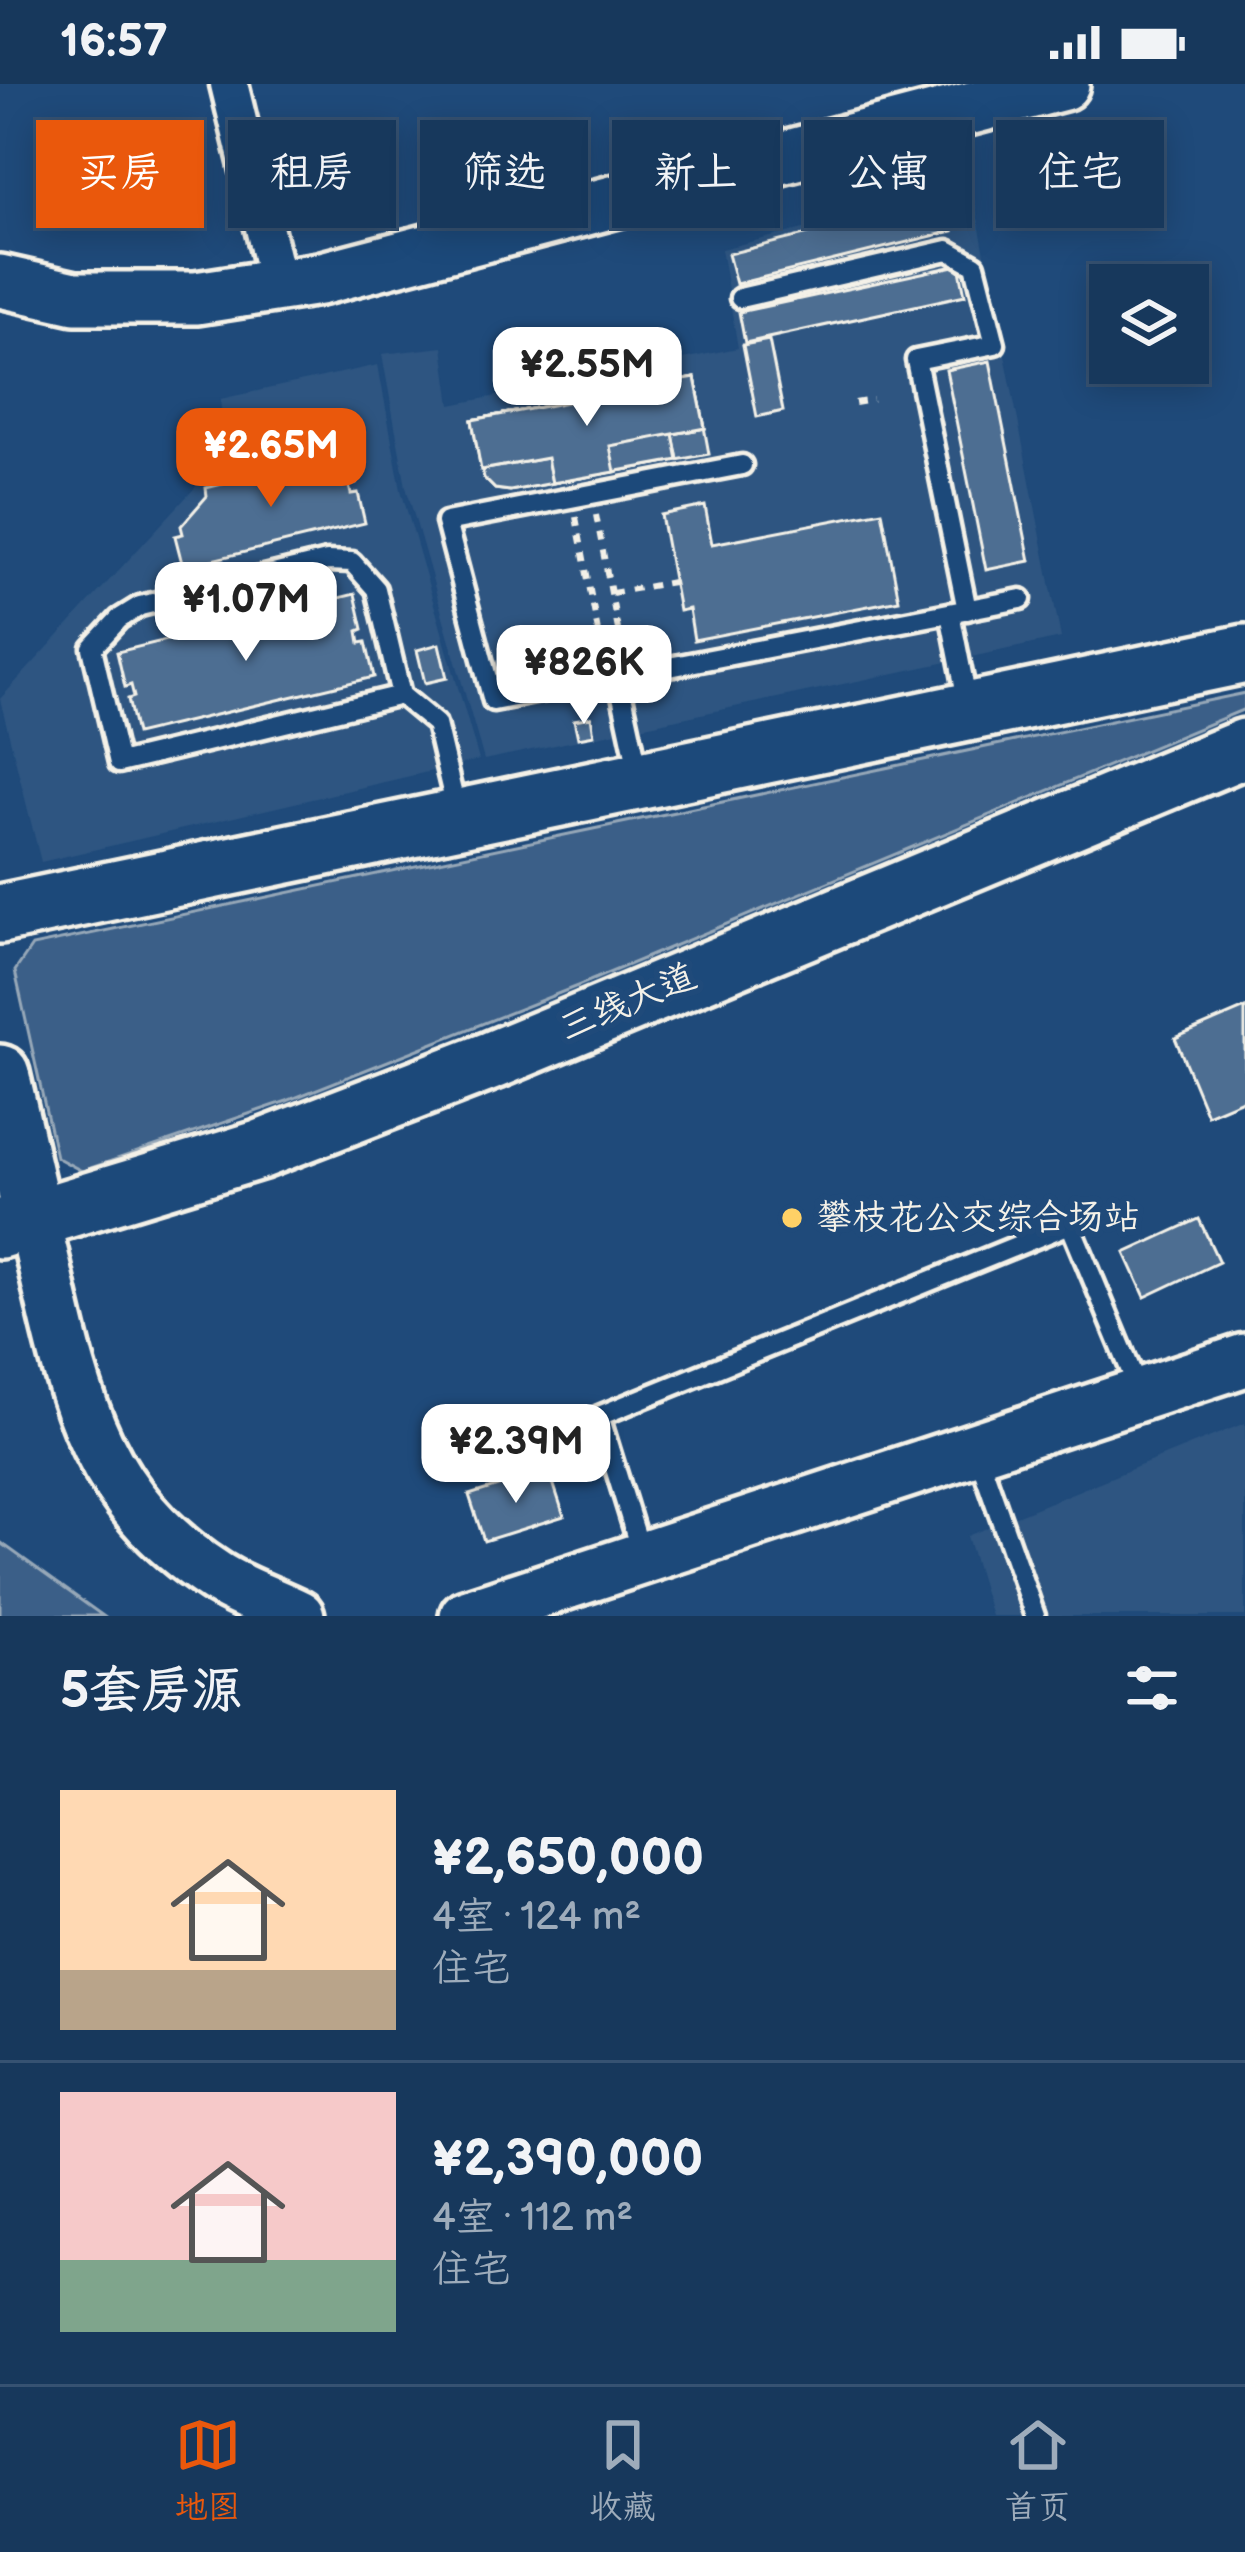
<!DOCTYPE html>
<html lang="zh">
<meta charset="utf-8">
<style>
:root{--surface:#17385c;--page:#203f62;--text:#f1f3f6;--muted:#9eacbb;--line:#365272;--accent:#ea580c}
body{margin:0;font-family:"Balsamiq Sans","LXGW WenKai TC",sans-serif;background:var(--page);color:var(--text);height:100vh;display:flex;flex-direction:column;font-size:45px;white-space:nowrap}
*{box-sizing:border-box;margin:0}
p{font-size:39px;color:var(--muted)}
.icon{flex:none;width:66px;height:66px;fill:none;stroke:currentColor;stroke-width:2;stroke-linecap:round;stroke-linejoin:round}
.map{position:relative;height:1532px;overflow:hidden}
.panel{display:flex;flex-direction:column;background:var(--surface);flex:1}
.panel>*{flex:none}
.top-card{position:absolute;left:36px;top:36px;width:1173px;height:108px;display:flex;gap:24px}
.tools{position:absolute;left:1089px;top:180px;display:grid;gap:24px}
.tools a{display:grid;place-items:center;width:120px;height:120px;border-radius:0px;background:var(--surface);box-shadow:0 6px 30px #0003,0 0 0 3px var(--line);font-size:60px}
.price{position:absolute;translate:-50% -102px;padding:0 27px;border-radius:24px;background:#fff;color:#222;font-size:39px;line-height:78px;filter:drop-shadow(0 3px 6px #0008)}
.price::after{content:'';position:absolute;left:50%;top:72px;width:36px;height:27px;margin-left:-18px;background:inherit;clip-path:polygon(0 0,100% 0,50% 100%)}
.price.active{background:var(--accent);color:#fff}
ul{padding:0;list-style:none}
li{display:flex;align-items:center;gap:36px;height:300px;padding:0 60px}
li+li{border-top:3px solid var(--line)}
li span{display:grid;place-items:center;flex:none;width:336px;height:240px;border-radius:0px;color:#555}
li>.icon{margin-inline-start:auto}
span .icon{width:144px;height:144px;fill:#fffc;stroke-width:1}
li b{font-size:51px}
h2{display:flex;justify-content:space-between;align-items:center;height:144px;padding:0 60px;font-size:51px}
.tag{padding:0 42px;border-radius:0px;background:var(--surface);box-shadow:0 6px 30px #0003,0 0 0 3px var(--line);font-size:42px;line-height:108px}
.tag.active{background:var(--accent);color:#fff}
.status{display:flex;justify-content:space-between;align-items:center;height:84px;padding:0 60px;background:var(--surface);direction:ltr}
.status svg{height:33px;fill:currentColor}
.dock{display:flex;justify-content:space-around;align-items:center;height:168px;border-top:3px solid var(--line);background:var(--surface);font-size:33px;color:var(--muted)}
.dock a{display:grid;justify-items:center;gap:6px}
.dock .active{color:var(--accent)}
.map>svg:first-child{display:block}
.built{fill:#2d5581}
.green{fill:#3a5f88;stroke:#97a8b8;stroke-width:3}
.building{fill:#4d6e92;stroke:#f4f1e8;stroke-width:3}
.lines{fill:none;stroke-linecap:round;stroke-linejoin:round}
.lane-casing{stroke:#f4f1e8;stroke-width:27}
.street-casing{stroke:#f4f1e8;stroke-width:45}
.secondary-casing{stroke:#f4f1e8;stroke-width:60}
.primary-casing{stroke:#f4f1e8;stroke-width:66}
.path{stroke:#f4f1e8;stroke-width:6;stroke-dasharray:9 9;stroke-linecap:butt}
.lane{stroke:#1f4a7a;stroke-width:18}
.street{stroke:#1f4a7a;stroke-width:36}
.secondary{stroke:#1f4a7a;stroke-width:51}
.primary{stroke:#1f4a7a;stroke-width:57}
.path-bridge{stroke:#f4f1e8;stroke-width:6;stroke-dasharray:9 9;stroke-linecap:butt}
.poi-dot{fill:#ffd166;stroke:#1f4a7a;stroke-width:4.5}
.labels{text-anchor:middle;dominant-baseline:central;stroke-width:12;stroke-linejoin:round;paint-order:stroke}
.street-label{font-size:36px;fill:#f4f1e8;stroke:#1f4a7a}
.poi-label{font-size:36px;fill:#f4f1e8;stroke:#1f4a7a;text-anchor:start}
</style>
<div class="status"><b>16:57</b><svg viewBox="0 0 49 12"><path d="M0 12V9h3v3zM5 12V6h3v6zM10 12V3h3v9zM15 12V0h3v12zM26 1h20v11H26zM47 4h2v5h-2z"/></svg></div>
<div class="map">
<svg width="1245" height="1532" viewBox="0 0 1245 1532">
<rect width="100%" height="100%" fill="#1f4a7a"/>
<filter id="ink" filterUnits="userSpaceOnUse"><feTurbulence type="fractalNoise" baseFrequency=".00833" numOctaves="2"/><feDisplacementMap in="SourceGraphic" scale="24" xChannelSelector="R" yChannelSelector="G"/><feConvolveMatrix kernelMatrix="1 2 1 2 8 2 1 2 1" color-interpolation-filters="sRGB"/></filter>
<g filter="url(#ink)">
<g class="built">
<polygon points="972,104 1061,554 484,676 406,403 382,270 443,263 451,321 738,264 721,165"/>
<polygon points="378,281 401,406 479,676 41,778 0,615 226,370 220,315"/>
<polygon points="1245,1339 1245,1532 991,1532 967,1452"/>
</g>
<g class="green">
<polygon points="1245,609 1245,625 580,901 287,1017 82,1087 56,1073 15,887 32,862"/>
<polygon points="0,1458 103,1532 0,1532"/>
</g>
<g class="building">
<polygon points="946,116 953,147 736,200 728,170"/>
<polygon points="959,181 965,211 745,259 739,228"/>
<polygon points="769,256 783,327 757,333 743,261"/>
<polygon points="990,277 1030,477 986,486 946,286"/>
<polygon points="695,294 709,370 510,407 495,405 484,394 472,336"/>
<polygon points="695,294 705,344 673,350 678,376 510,407 495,405 484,394 472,336"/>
<polygon points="695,294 705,344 673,350 678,376 552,399 547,374 481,386 472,336"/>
<polygon points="695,294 705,344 610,362 615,388 552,399 547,374 481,386 472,336"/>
<polygon points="348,369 356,400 349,402 351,410 358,409 365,439 183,483 175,452 183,450 181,442 207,412 206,404"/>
<polygon points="705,422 712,460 882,427 899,516 694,556 689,525 679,527 661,431"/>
<polygon points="355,510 363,545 358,547 360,559 366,558 374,593 136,650 128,615 134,613 131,601 125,603 117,568"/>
<polygon points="439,560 447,594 425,599 417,566"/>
<polygon points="591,633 594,651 578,654 574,636"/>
<polygon points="1245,924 1245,1015 1207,1031 1175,954"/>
<polygon points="1199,1135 1219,1178 1145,1213 1125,1169"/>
<polygon points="549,1386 564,1432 484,1457 469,1411"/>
</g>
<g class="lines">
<defs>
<g id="lane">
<polyline points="740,214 948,166 975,181 995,260 916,276 967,526"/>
<polyline points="742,381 446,438 493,617 1021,515"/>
<polyline points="950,529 968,621"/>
<polyline points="618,593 639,690"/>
<polyline points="401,611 119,679 92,564 119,535 140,522 327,477 352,478 376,505 401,611 436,640 457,729"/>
<polyline points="977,1367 1035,1532"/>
<polyline points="641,1468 599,1332 1070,1140 1139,1306"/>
</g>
<polyline id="street" points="229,0 278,201"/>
<g id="secondary">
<polyline points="0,197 75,214 196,214 319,195 1063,0"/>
<path d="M34,1138C70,1283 78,1404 216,1493C241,1509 272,1519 298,1532"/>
<polyline points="466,1532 1245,1276"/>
</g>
<g id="primary">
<polyline points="0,830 1245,570"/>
<polyline points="0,990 34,1138"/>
<polyline points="0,1145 259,1066 493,976 1245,664"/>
</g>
</defs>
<use href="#lane" class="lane-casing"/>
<use href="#street" class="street-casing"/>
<use href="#secondary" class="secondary-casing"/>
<use href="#primary" class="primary-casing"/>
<g class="path">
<polyline points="855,319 873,316"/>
<polyline points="596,431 623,572"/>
<polyline points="576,433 603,574"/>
<polyline points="612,509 673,498"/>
</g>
<use href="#lane" class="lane"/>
<use href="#street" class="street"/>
<use href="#secondary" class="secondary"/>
<use href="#primary" class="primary"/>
<polyline class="path-bridge" points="204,478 219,543"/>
</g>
</g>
<circle class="poi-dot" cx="792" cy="1134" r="12"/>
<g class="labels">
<g class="street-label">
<text transform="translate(628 919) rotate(-23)">三线大道</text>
</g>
<g class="poi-label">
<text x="816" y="1134">攀枝花公交综合场站</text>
</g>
</g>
</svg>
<div class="tools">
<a><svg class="icon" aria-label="layers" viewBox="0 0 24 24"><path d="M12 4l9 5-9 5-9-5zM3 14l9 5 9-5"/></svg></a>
</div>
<b class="price" style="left:587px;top:345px">¥2.55M</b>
<b class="price active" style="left:271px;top:426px">¥2.65M</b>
<b class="price" style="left:246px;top:580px">¥1.07M</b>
<b class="price" style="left:584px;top:643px">¥826K</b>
<b class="price" style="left:516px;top:1422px">¥2.39M</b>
<div class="top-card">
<a class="tag active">买房</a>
<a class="tag">租房</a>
<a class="tag">筛选</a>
<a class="tag">新上</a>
<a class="tag">公寓</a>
<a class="tag">住宅</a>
</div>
</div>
<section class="panel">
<h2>5套房源<svg class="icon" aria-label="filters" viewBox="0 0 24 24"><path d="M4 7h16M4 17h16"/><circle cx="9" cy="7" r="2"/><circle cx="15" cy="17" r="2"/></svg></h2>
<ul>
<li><span style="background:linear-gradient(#ffd9b3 75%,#b9a48a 0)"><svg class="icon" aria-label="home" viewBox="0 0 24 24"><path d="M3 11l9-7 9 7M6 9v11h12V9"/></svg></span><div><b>¥2,650,000</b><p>4室 · 124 m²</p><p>住宅</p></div></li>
<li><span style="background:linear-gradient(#f6c9c9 70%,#7fa58c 0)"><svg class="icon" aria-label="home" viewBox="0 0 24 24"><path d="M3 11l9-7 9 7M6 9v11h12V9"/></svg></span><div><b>¥2,390,000</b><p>4室 · 112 m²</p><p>住宅</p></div></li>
</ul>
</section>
<nav class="dock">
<a class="active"><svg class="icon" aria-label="map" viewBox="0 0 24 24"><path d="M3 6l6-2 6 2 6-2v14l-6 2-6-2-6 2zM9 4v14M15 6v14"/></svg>地图</a>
<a><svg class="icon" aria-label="saved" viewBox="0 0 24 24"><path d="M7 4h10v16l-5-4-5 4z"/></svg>收藏</a>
<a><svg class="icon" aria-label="home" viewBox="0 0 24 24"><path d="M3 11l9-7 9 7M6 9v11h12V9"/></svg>首页</a>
</nav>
